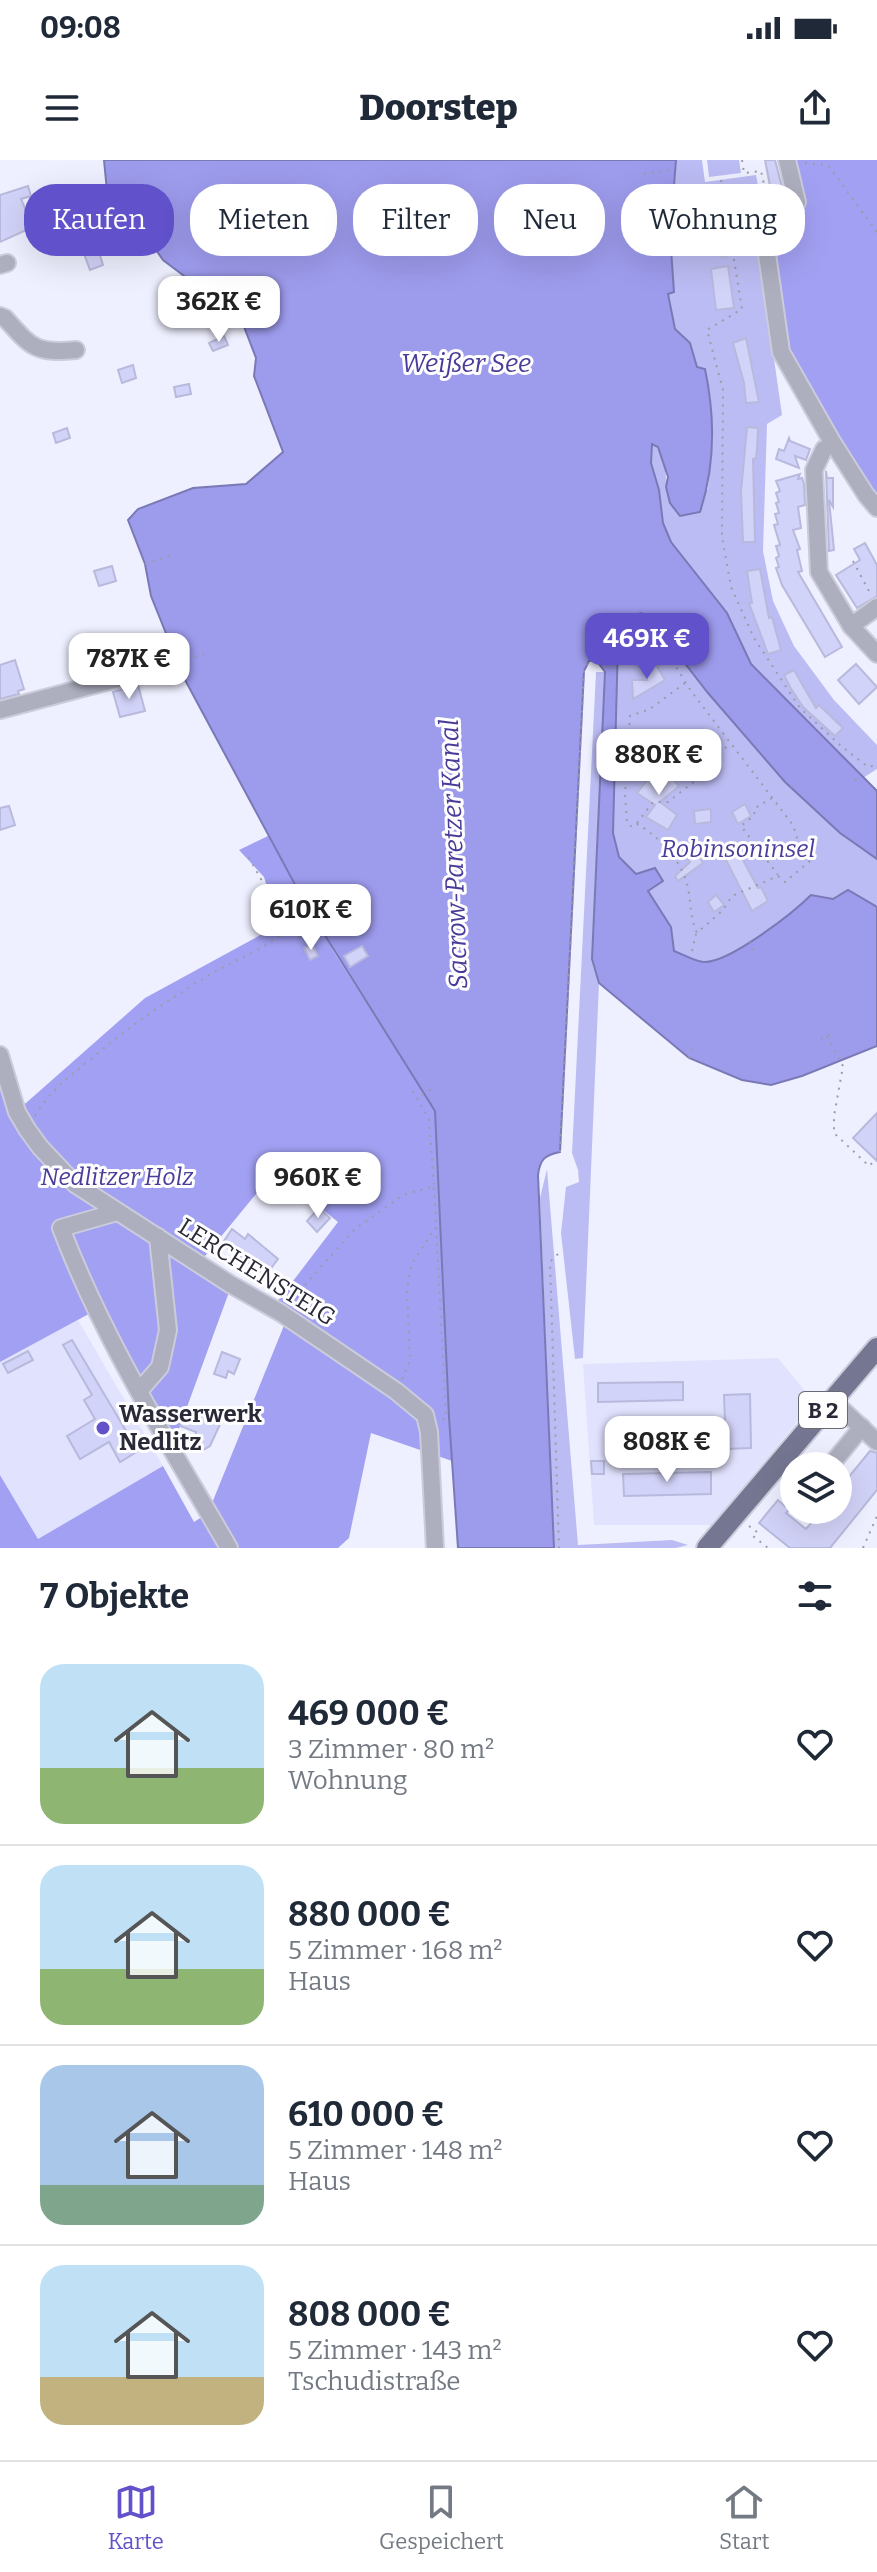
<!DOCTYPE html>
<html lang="de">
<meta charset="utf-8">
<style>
:root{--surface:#fff;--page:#f6f6f7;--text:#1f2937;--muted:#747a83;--line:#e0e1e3;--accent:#6151ca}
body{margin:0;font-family:Bitter,serif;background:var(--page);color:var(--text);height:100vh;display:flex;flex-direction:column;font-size:30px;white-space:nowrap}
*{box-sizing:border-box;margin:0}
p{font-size:26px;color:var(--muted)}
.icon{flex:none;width:44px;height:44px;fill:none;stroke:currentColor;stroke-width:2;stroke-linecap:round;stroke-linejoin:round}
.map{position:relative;height:1388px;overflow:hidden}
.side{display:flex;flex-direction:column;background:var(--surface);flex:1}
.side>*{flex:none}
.banner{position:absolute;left:24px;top:24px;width:830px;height:72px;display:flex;gap:16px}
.buttons{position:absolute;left:780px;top:1292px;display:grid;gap:16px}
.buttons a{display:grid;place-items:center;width:72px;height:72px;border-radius:50%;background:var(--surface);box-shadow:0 8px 32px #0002;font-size:40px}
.price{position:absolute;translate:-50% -68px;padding:0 18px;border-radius:16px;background:#fff;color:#222;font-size:26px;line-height:52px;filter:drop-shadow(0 2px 4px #0008)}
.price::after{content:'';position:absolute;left:50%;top:48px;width:24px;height:18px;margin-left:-12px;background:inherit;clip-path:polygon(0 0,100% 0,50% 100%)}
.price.active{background:var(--accent);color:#fff}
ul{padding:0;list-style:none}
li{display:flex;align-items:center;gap:24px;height:200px;padding:0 40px}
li+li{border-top:2px solid var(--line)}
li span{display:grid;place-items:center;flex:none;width:224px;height:160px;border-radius:24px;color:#555}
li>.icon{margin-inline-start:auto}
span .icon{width:96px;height:96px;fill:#fffc;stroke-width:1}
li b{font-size:34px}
h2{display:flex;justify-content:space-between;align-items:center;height:96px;padding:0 40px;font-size:34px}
.pill{padding:0 28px;border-radius:32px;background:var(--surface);box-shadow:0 8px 32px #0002;font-size:28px;line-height:72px}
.pill.active{background:var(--accent);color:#fff}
.status{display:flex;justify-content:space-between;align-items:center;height:56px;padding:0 40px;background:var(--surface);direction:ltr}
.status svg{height:22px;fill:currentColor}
header{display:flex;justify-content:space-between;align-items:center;height:104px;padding:0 40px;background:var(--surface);font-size:36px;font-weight:800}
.tab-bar{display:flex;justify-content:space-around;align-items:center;height:112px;border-top:2px solid var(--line);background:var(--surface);font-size:22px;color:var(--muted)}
.tab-bar a{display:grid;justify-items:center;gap:4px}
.tab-bar .active{color:var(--accent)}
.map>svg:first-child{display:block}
.built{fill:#e1e2fd}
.green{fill:#bcbcf4}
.forest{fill:#a2a0f2}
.water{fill:#9d9bec;stroke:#7a79b6;stroke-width:2}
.building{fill:#d2d3f8;stroke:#b8b9dc;stroke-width:2}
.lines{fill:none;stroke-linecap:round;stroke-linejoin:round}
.minor-casing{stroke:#cbccdb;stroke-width:20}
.major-casing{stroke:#cbccdb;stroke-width:24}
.path{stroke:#9b9baa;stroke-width:2;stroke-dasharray:2 6;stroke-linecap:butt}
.minor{stroke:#adaebe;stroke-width:16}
.major{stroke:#757691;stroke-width:20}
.poi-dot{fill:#6151ca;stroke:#fefefe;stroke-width:3}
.labels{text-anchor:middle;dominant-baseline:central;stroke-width:6;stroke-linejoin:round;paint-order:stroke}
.shield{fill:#fefefe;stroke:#696973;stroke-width:2}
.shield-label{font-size:22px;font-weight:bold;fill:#292937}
.park-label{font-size:24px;font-style:italic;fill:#493c9a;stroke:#fefefe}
.street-label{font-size:24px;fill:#292937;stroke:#fefefe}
.poi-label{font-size:24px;font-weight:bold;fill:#292937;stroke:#fefefe;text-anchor:start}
.water-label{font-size:26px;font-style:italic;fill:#483b99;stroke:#fefefe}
</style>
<div class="status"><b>09:08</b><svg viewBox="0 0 49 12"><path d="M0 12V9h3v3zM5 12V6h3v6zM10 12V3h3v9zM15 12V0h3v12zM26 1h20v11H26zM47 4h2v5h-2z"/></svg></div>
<header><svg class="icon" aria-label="menu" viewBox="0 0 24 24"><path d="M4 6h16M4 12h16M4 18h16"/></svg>Doorstep<svg class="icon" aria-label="share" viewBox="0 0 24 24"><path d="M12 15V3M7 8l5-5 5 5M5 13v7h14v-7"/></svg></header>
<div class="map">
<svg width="877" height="1388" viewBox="0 0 877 1388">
<rect width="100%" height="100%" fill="#eff0ff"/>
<g class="built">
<polygon points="78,1160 163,1306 38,1379 0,1315 0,1202"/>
<polygon points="778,1198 814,1242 711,1365 594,1365 583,1204"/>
</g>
<g class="green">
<path d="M676,0H702L705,22L756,15L761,42L752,44L782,255L767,264L763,391L773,441L794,486L834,540L877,585V609L863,618L751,504L727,453L671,382L663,363L659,330L651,303L652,283C671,296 663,321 669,339C672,345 676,351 680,356L708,329L712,272L711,238L697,208L690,183L675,169L668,133L674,131L670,75Z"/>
<polygon points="707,0 739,0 741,13 709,17"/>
<path d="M641,453L652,461L708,533L785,622L840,673L877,699V747L848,730L833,739L811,735C793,753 729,804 704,802C695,802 682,794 674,791L671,767L648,731L662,721L655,708L636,714L619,697L613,673L618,481C621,467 632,467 635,455Z"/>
<polygon points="596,512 605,512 592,799 599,823 583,1198 575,1199 561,1073 566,1027 579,1022 578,1010 572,993"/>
<polygon points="547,1009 578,1385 672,1380 688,1385 676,1388 554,1388 540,1038"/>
</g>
<g class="forest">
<polygon points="793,0 877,0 877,340 788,189 767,65 805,52"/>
<polygon points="270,675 334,792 435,951 452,1301 371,1273 349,1378 338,1388 0,1388 0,1315 38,1379 163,1306 194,1362 208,1353 285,1163 274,1146 338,1062 275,1011 205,1096 232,1124 172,1288 98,1149 0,1202 0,929 8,955 26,943 145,838 279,765 264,717 239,690"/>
</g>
<path class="water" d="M104,0H676L670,75L674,132L668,134L675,169L690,183L697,207L705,209C715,256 715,306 700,352L680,356L670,343L666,327L668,317L658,287L652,284L651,303L659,330L663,363L671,382L727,453L751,504L877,631V699L840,673L785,622L708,533L652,461L641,453L635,455V465L629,474L620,472L618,481L613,673L619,697L636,714L655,708L663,721L648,731L671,767L674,791C683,794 695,802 704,802C729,803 793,753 811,735L833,739L848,730L877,747V886L802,916L771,925L742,920L689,898L599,823L592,799L605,512L596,500L589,501L584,511L560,992C545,995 540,999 538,1015L554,1388H458L449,1257L435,951L306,745L184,518L151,436L145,404L128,360L138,349L193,328L246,324L283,292L254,216L256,198L241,159L163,100L147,77L107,31Z"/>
<g class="building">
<polygon points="765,0 775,0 784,35 739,43 737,31 770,26"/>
<polygon points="28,26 31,36 21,39 33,67 0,82 0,35"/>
<polygon points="721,53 727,92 726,98 711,93 705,56"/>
<polygon points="97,86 103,105 90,110 83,91"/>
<polygon points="728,106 734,148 716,150 711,109"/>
<polygon points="224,176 228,185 213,191 209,183"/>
<polygon points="746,178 759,242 746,243 744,223 733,183"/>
<polygon points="133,205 136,218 122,223 118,210"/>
<polygon points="189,224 191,234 176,237 174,227"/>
<polygon points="747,267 758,268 757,290 756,298 753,299 755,382 743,382 741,332"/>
<polygon points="67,268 70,278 56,283 53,273"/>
<polygon points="789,278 790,281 810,289 806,300 795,296 799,308 776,299 779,289 784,291"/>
<polygon points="826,311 827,318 833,318 833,347 829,340 834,390 829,391"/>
<polygon points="800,314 798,319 802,318 804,324 805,345 798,347 801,368 793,370 800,389 797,390 802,411 798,412 842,487 825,497 782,425 776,408 779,407 776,398 779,396 776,386 780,385 774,365 778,364 775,354 779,353 776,343 779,342 776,333 780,331 776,321"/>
<polygon points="865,383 877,405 877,436 857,448 836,415 860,400 854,389"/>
<polygon points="112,406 116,421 99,426 94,411"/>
<polygon points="760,409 769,458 772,457 781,490 768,494 749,443 752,443 747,411"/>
<polygon points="648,482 652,489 647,504 637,487"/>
<polygon points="137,491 140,502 129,504 126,494"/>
<polygon points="15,500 24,529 18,531 19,534 0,539 0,505"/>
<polygon points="655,503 665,520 633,539 632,520 647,520 642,510"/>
<polygon points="856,504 877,527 859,544 838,520"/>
<polygon points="794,510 816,548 819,545 843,568 835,576 803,547 790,527 784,515"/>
<polygon points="138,525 145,551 120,557 113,532"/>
<polygon points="654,609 672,618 679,626 660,642 677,655 668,670 646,657 655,645 637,633 649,618 646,614"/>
<polygon points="745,644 751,656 738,664 732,652"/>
<polygon points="9,646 15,665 0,670 0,648"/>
<polygon points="711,649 711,662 695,664 694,651"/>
<polygon points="693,687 703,703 678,721 675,716 690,702 684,693"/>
<polygon points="736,687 758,728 761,727 768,741 752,751 723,694"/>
<polygon points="716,735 724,745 714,752 708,742"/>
<polygon points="312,784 318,796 310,800 304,788"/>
<polygon points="362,786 368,796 350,807 344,796"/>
<polygon points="877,953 877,1001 853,978"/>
<polygon points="319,1048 330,1058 317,1072 307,1061"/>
<polygon points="232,1069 245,1079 248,1074 278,1099 266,1115 222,1084"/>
<polygon points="72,1180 138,1291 120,1302 109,1282 80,1299 67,1276 95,1259 84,1240 92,1235 63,1185"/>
<polygon points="28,1191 33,1200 8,1213 3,1204"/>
<polygon points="222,1192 240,1199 234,1214 228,1211 226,1218 214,1214"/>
<polygon points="683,1222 683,1240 598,1242 598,1223"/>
<polygon points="750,1234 751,1288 726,1289 724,1235"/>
<polygon points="187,1249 221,1262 210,1286 203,1290 198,1290 195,1286 196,1272 180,1266"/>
<polygon points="649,1261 680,1261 679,1275 649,1275"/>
<polygon points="870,1291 877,1293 877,1330 830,1388 790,1388 759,1363 778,1340 789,1350 786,1353 806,1369 822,1350 838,1350 838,1330"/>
<polygon points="591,1301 604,1301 604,1314 592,1314"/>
<polygon points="711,1312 711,1334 624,1336 623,1314"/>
</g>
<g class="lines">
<defs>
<g id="minor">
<polyline points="787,0 797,42 762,59 781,192 831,280 866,335 877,348"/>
<polyline points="0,105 7,103"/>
<path d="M0,156L5,158C31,187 35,194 76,190"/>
<polyline points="824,289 814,310 819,412 851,466 877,494"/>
<polyline points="851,466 877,447"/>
<polyline points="0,550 162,507"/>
<polyline points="0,895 17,952 27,969 40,987 75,1024 230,1124 281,1153 396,1231 425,1255 429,1272 435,1388"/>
<path d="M117,1052L61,1068C104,1181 169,1284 229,1388"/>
<polyline points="139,1231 160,1207 168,1170 158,1077"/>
<polyline points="832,1240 877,1282"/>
<polyline points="830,1306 862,1267"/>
</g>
<polyline id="major" points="707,1388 877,1188"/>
</defs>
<use href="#minor" class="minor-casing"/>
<use href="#major" class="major-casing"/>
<g class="path">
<polyline points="742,0 744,13 761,11 768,42"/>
<polyline points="805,3 828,5 877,72"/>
<polyline points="644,14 674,10"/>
<polyline points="721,20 742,149 707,170 723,230 722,377 731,427 754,478 800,548 840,585 868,607 877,605"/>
<polyline points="643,79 670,75"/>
<polyline points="853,401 871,435"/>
<polyline points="145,404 172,395"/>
<path d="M635,465L651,467L691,531L793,665L803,698L811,700L785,722L778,716L732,736L723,750L697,773C690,758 691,744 688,728C683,702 659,676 637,664L632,667L627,663L625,635L630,556L650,549L685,523"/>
<polyline points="179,501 207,493"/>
<polyline points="855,620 860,615"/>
<polyline points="791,627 796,622"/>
<polyline points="772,638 755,648 754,656 741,666 778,715"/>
<polyline points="637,663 653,642 668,642 700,617 729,584"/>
<polyline points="283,773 307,779"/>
<polyline points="749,781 754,793"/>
<polyline points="692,791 696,774"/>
<polyline points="827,876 843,906 834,956 834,973 869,1006 877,999"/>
<polyline points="821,879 831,874"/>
<polyline points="689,898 694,884"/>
<polyline points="413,931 429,959 434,1026"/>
<polyline points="422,935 433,928"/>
<path d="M35,956C51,930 67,918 91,899C131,865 173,836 218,810C239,798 265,789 282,773L281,755L247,694"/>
<polyline points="560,992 584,511 589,501"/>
<polyline points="558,1094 550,1102 559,1388"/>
<polyline points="289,1143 355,1069 403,1035 434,1026 446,1257 440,1263"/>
<polyline points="402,1219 410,1200 407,1129 411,1105 436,1067"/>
<polyline points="749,1366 757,1372 753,1376 768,1388"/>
<polyline points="863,1388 877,1356"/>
</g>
<use href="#minor" class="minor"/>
<use href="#major" class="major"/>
</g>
<circle class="poi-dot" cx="103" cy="1268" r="8"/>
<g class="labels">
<rect class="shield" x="799" y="1232" width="48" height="36" rx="6"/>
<g class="shield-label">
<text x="823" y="1250">B 2</text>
</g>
<g class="park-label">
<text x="738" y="689">Robinsoninsel</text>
<text x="117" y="1017">Nedlitzer Holz</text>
</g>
<g class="street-label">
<text transform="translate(257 1112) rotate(32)">LERCHENSTEIG</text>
</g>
<g class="poi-label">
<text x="119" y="1254">Wasserwerk<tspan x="119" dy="28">Nedlitz</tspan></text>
</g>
<g class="water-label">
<text x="466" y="203">Weißer See</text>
<text transform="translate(454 694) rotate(-92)">Sacrow-Paretzer Kanal</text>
</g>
</g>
</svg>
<div class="buttons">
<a><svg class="icon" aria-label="layers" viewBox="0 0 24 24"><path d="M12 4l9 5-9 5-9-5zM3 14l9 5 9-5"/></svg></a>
</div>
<b class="price" style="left:219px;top:184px">362K €</b>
<b class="price active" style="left:647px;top:521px">469K €</b>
<b class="price" style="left:129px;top:541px">787K €</b>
<b class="price" style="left:659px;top:637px">880K €</b>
<b class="price" style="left:311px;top:792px">610K €</b>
<b class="price" style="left:318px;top:1060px">960K €</b>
<b class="price" style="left:667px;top:1324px">808K €</b>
<div class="banner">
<a class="pill active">Kaufen</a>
<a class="pill">Mieten</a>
<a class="pill">Filter</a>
<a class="pill">Neu</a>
<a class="pill">Wohnung</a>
</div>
</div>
<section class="side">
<h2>7 Objekte<svg class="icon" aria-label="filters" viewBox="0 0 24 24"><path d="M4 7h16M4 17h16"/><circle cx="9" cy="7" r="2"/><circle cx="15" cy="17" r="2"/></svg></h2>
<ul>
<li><span style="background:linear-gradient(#bfe0f5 65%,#8fb573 0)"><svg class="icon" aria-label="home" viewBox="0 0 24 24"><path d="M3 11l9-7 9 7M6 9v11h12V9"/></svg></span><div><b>469 000 €</b><p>3 Zimmer · 80 m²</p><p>Wohnung</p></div><svg class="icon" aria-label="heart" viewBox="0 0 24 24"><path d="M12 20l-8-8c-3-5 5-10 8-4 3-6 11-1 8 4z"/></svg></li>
<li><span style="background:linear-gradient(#bfe0f5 65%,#8fb573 0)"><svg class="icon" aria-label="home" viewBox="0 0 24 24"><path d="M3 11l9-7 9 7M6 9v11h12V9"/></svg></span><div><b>880 000 €</b><p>5 Zimmer · 168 m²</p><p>Haus</p></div><svg class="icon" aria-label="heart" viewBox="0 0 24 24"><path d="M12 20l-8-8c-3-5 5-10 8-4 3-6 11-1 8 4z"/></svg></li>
<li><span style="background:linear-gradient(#a9c7e8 75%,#7fa58c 0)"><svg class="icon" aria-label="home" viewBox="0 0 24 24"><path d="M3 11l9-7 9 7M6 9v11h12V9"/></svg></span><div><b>610 000 €</b><p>5 Zimmer · 148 m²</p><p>Haus</p></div><svg class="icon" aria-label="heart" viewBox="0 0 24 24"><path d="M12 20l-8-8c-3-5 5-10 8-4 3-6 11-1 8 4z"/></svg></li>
<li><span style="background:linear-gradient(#bfe0f5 70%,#c2b280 0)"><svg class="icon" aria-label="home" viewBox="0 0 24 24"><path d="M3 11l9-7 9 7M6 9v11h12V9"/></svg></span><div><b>808 000 €</b><p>5 Zimmer · 143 m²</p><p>Tschudistraße</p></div><svg class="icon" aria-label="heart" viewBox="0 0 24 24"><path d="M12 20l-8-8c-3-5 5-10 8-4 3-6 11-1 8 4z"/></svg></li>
</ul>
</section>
<nav class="tab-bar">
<a class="active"><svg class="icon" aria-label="map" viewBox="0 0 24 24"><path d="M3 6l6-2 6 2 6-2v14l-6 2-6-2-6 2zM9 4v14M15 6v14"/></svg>Karte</a>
<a><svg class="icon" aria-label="saved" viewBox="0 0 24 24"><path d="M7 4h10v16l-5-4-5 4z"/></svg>Gespeichert</a>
<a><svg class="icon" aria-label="home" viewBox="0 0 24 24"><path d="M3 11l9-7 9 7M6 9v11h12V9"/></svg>Start</a>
</nav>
